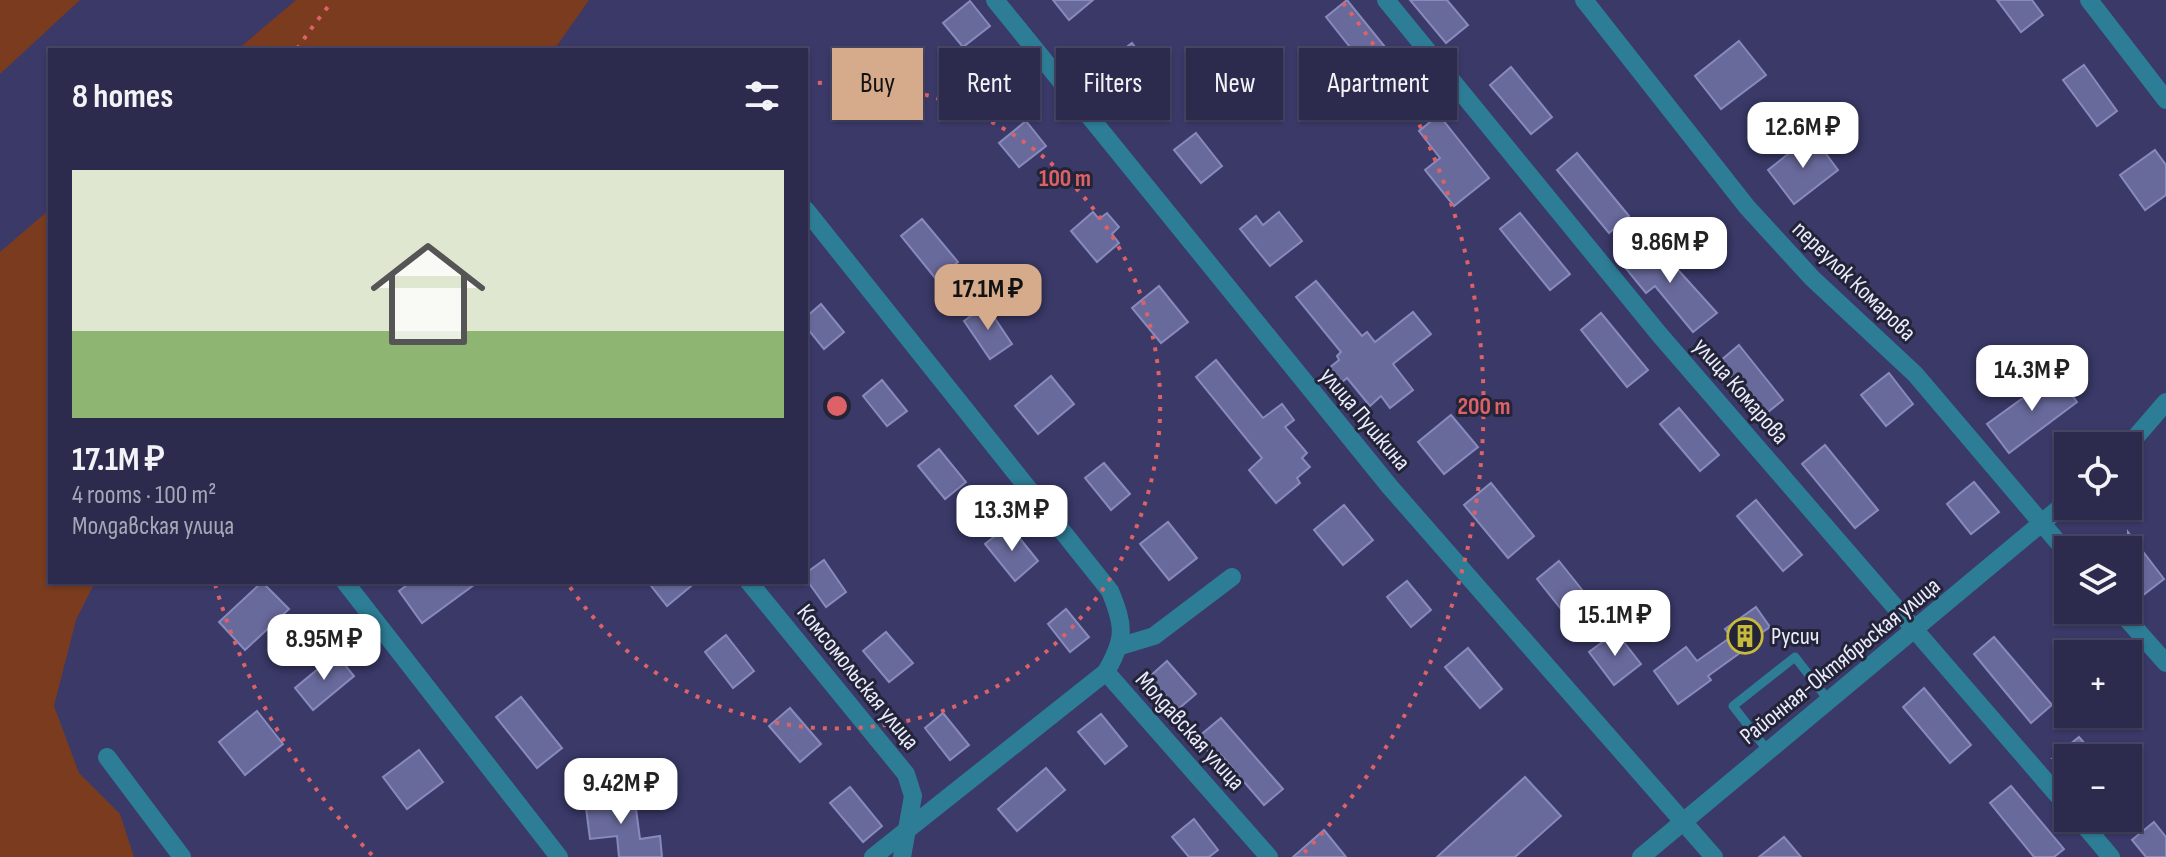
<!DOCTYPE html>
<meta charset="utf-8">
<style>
:root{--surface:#2c2b4e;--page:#343355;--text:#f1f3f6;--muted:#a6a7b6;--line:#484766;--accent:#d6ab8b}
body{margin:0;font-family:"Sofia Sans Condensed",sans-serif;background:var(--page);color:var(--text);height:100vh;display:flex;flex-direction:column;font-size:30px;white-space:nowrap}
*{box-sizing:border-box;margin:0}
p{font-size:26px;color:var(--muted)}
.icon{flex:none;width:44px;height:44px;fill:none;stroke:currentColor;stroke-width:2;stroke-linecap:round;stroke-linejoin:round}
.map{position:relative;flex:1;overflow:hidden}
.side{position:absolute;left:48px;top:48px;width:760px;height:536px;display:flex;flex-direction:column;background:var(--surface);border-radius:0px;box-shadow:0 2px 6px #0004,0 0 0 2px var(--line)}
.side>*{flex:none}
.guide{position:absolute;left:832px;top:48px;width:760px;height:72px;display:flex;gap:16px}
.fabs{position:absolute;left:2054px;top:432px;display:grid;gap:16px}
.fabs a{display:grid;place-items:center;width:88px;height:88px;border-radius:0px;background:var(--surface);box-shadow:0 2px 6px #0004,0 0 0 2px var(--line);font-size:40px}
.price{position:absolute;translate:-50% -68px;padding:0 18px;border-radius:16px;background:#fff;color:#222;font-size:26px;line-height:52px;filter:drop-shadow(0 2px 4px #0008)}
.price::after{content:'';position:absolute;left:50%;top:48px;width:24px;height:18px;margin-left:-12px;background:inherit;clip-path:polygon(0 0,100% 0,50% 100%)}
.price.selected{background:var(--accent);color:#111}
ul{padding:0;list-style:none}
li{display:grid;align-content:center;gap:16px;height:424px;padding:0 24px}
li span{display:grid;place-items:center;height:248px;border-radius:0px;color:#555}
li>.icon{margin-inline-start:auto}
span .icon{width:144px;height:144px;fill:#fffc;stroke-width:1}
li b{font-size:34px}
h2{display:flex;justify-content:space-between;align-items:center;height:96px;padding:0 24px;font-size:34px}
.tag{padding:0 28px;border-radius:0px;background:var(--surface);box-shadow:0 2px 6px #0004,0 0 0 2px var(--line);font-size:28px;line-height:72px}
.tag.selected{background:var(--accent);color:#111}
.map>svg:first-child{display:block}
.green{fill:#7a3b1f}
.building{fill:#696a9c;stroke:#8889bd;stroke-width:2}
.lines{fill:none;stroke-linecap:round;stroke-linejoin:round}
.lane{stroke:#2d7d96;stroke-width:9}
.street{stroke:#2d7d96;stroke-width:18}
.ring{fill:none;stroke:#dc6268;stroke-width:4;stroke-dasharray:4 8}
.labels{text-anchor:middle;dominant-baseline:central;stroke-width:6;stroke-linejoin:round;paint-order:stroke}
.street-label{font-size:24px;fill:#eaebfc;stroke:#242439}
.poi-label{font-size:24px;fill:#eaebfc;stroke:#242439;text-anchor:start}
.centre{fill:#dc6268;stroke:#242439;stroke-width:4}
.ring-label{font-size:24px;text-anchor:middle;font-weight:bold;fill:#dc6268;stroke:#242439;stroke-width:6;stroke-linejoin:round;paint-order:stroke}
</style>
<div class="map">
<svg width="2166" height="857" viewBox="0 0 2166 857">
<rect width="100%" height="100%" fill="#3a3968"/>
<g class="green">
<polygon points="0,0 80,0 0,74"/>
<polygon points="296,0 589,0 554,50 237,50"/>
<polygon points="50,209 50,582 95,582 76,620 54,706 79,773 120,814 134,857 0,857 0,252"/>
</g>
<g class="building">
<polygon points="1053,0 1093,0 1069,20"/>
<polygon points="1347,0 1411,79 1389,96 1326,17"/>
<polygon points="1410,0 1447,0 1468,25 1446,43"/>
<polygon points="1997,0 2032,0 2043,15 2021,32"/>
<polygon points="970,1 990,26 963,47 943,23"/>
<polygon points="1739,41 1766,75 1721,109 1695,76"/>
<polygon points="1132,43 1161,81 1119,114 1089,76"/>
<polygon points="2084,65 2117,111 2097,126 2063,80"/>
<polygon points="1511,67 1552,117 1531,134 1490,85"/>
<polygon points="1439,115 1489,178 1454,206 1425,170 1440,158 1419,131"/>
<polygon points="1026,121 1046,146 1019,167 999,143"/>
<polygon points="1196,133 1222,166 1201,183 1174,150"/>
<polygon points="1812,135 1838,170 1794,204 1768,170"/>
<polygon points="2155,150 2166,165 2166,195 2145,210 2120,175"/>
<polygon points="1577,153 1629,216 1609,233 1557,170"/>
<polygon points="1093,212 1099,219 1107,213 1119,227 1112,234 1119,243 1097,262 1071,231"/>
<polygon points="1279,212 1302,241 1270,266 1240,229 1256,216 1263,225"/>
<polygon points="1520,213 1570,274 1550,290 1500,229"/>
<polygon points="922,219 958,262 936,279 901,236"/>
<polygon points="1652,241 1717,313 1693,332 1655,286 1646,293 1623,265"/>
<polygon points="1316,281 1362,336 1367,332 1375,342 1413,312 1431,334 1393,364 1413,390 1390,408 1381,396 1370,406 1347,378 1335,388 1323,373 1339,360 1337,356 1341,352 1296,297"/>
<polygon points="1159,286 1188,322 1161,343 1132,308"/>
<polygon points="821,304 844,332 824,349 806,327 806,317"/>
<polygon points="986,305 1012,344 990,359 964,321"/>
<polygon points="1601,313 1648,370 1627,387 1581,330"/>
<polygon points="1739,345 1783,400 1763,416 1719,362"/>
<polygon points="1216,360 1263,418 1282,404 1294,420 1285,427 1307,453 1302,458 1310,467 1297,478 1300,483 1276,503 1249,470 1262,458 1196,377"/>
<polygon points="1889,373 1913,404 1886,426 1861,395"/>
<polygon points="2056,374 2077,402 2009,453 1987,424"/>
<polygon points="1051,376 1074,404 1038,434 1015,406"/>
<polygon points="882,380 907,411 887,426 863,396"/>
<polygon points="1679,408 1719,455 1700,471 1660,424"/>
<polygon points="1451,415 1478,447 1444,474 1418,442"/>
<polygon points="1825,445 1878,510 1855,528 1802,464"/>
<polygon points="939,449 966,482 945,499 918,466"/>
<polygon points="1104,463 1130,494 1111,510 1085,478"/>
<polygon points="1974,482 1999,512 1971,534 1947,504"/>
<polygon points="1491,483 1534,536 1508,558 1464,505"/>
<polygon points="1756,500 1802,555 1783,571 1737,516"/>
<polygon points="1344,505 1373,540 1343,565 1314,530"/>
<polygon points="1168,522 1197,558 1169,580 1140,544"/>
<polygon points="1009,525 1038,561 1015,581 985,544"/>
<polygon points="2128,532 2164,579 2138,599 2128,585"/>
<polygon points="824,560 846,592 826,607 806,579 806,573"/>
<polygon points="1559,561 1583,591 1561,609 1537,579"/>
<polygon points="1407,581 1431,610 1411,627 1387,597"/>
<polygon points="262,582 289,609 245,650 219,622"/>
<polygon points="411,582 478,582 422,623 399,591"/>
<polygon points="648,582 696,582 667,606"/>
<polygon points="1756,607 1770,627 1760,634 1762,637 1708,676 1711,680 1678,704 1654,671 1686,647 1697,661 1731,637 1725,629"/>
<polygon points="1066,609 1089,637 1070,652 1048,624"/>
<polygon points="886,632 913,663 889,682 863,651"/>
<polygon points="1616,632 1641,664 1614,685 1589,652"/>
<polygon points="726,635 754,671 733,688 705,652"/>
<polygon points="1994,637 2052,705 2031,723 1974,654"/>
<polygon points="1468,648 1502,689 1480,708 1445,667"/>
<polygon points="336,654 354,676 313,710 295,688"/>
<polygon points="1167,661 1196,694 1177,710 1148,678"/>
<polygon points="1924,688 1971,745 1950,763 1903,707"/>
<polygon points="521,697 562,748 537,768 496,717"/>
<polygon points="790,708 821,744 800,762 769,726"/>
<polygon points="257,711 283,744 245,775 219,742"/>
<polygon points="943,713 969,745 950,760 925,728"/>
<polygon points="1101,714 1127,746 1105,764 1078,732"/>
<polygon points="1221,718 1283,789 1264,805 1220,754 1214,759 1197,738"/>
<polygon points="2079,737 2097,758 2053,758"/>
<polygon points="419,750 443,782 407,809 383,777"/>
<polygon points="1046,768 1065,790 1017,831 998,809"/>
<polygon points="1525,777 1561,816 1515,857 1437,857"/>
<polygon points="2011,786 2064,849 2054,857 2034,857 1990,803"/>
<polygon points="850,787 882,826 863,842 830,803"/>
<polygon points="634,794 640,839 660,836 662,857 619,857 617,836 590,839 585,800"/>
<polygon points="1194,819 1218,850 1209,857 1189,857 1172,837"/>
<polygon points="2154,822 2166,837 2166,857 2146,857 2132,840"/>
<polygon points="1324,830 1346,857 1293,857"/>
<polygon points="1784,837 1801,857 1759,857"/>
</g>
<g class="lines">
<polyline class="lane" points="1768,751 1733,706 1795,657 1829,701"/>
<g class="street">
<polyline points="995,0 1390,487 1714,857"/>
<polyline points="1386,0 1659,334 2068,807"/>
<polyline points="1584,0 1747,207 1812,278 1915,374 2068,554"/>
<polyline points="2089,0 2166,100"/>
<path d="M806,210L1110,591C1125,627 1125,639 1106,672L1269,857"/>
<polyline points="2128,446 2166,402"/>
<polyline points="345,582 559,857"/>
<polyline points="749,582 906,774 913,796 902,857"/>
<polyline points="2119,610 2166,663"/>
<polyline points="1121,646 1154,636 1232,577"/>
<polyline points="107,757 182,857"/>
<polyline points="2078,818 2111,857"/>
<polyline points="873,857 1106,672"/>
<polyline points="1641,857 2068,501"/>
</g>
</g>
<g class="ring">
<path d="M806 84A323 323 0 1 1 568 584"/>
<path d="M372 855A647 647 0 0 1 215 584M297 49A647 647 0 0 1 331 3M1343 3A647 647 0 0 1 1302 855"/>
</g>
<defs>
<symbol id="building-ring" viewBox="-11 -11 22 22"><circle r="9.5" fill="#242439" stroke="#c8bb3b" stroke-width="1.5"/><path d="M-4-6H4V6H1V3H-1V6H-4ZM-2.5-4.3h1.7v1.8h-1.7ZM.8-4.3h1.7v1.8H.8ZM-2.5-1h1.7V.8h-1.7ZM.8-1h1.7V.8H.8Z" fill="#c8bb3b"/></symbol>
</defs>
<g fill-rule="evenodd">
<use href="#building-ring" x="1725" y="616" width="40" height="40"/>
</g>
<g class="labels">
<g class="street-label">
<text transform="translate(1854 281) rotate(44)">переулок Комарова</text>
<text transform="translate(1741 391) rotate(49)">улица Комарова</text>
<text transform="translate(1365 419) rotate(50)">улица Пушкина</text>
<text transform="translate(1840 661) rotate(-39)">Районная-Октябрьская улица</text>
<text transform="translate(858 677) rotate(51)">Комсомольская улица</text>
<text transform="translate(1190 731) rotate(48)">Молдавская улица</text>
</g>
<g class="poi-label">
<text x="1771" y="636">Русич</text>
</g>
</g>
<circle cx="837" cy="406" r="12" class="centre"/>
<g class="ring-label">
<text x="1065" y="186">100 m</text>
<text x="1484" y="414">200 m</text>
</g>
</svg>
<div class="fabs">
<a><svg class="icon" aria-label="locate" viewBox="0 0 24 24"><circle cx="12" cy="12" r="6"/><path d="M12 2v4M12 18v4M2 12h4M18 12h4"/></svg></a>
<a><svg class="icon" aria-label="layers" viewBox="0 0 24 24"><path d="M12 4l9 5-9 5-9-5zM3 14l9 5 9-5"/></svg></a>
<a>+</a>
<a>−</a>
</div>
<b class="price" style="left:1803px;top:170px">12.6M ₽</b>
<b class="price" style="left:1670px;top:285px">9.86M ₽</b>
<b class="price selected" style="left:988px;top:332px">17.1M ₽</b>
<b class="price" style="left:2032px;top:413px">14.3M ₽</b>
<b class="price" style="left:1012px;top:553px">13.3M ₽</b>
<b class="price" style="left:1615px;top:658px">15.1M ₽</b>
<b class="price" style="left:324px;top:682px">8.95M ₽</b>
<b class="price" style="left:621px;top:826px">9.42M ₽</b>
<div class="guide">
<a class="tag selected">Buy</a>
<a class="tag">Rent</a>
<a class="tag">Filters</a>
<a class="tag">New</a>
<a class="tag">Apartment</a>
</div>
<section class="side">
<h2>8 homes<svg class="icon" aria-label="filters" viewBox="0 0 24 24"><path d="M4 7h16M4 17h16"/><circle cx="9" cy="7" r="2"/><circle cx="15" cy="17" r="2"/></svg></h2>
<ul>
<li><span style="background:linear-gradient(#dfe7d0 65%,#8fb573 0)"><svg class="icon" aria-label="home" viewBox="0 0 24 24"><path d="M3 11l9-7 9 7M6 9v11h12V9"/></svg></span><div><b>17.1M ₽</b><p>4 rooms · 100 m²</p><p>Молдавская улица</p></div></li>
</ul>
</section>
</div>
